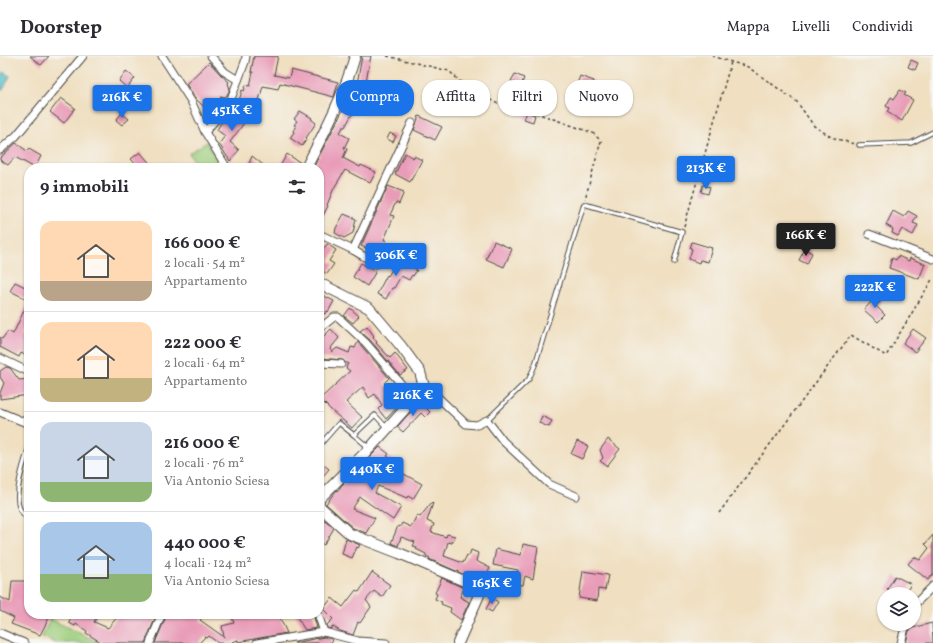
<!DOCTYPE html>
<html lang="it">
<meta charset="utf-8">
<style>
:root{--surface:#fff;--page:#f7f7f7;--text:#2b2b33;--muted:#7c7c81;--line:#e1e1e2;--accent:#1a73e8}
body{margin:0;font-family:Vollkorn,serif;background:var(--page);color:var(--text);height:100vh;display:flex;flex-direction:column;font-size:15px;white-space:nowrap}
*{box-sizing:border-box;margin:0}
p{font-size:13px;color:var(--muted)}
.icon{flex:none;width:22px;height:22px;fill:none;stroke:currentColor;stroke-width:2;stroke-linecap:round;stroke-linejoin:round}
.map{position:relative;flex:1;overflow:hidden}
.details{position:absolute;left:24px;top:107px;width:300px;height:456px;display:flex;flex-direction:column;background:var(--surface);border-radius:16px;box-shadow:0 1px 3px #0004}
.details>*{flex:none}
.banner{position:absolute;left:336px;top:24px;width:380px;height:36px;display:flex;gap:8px}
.buttons{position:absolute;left:877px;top:531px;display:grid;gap:8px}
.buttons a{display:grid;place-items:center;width:44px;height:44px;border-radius:50%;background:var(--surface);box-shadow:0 1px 3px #0004;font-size:20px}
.price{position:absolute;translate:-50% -34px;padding:0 9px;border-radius:4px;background:var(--accent);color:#fff;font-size:13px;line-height:26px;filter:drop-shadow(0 1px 2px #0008)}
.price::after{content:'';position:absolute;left:50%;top:24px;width:12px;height:9px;margin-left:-6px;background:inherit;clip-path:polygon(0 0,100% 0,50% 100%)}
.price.selected{background:#222;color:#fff}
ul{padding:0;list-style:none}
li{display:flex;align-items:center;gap:12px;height:100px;padding:0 16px}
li+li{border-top:1px solid var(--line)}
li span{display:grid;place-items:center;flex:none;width:112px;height:80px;border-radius:12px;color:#555}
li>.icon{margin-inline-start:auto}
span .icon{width:48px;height:48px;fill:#fffc;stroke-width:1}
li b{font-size:17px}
h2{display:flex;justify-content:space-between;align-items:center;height:48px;padding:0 16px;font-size:17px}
.pill{padding:0 14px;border-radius:16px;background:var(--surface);box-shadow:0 1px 3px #0004;font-size:14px;line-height:36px}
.pill.selected{background:var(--accent);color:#fff}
header{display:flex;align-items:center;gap:24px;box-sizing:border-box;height:56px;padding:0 20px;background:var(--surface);border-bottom:1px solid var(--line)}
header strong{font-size:19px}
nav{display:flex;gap:22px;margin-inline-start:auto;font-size:14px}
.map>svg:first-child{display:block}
.green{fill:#9dcd7b;stroke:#647c53}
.water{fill:#4fbdc8;stroke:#3d747a}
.building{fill:#e99cb8;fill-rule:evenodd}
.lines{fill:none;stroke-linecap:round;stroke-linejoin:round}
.lane-casing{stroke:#494641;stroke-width:5.5}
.street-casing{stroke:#494641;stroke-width:9}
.secondary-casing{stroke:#494641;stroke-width:12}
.path{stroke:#494641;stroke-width:1.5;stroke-dasharray:3 3;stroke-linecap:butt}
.lane{stroke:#fff;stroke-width:3.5}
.street{stroke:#fff;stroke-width:7}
.secondary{stroke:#fff;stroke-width:10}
</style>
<header>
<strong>Doorstep</strong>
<nav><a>Mappa</a><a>Livelli</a><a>Condividi</a></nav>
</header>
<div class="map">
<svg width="933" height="587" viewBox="0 0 933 587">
<rect width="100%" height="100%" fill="#f6f6f2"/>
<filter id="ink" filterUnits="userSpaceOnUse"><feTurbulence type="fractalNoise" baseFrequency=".025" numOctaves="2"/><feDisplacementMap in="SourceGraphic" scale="8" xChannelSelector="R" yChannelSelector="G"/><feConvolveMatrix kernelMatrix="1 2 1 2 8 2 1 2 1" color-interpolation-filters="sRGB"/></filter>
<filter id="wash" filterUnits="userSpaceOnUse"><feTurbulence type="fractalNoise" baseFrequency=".012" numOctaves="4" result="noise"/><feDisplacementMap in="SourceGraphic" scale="16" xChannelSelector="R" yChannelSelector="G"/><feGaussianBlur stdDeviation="0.9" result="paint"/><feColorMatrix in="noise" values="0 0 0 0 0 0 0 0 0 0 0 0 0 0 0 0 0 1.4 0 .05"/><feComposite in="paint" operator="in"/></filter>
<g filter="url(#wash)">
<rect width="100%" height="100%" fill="#f0dfc0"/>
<g class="green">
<polygon points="207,86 222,112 198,112 189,97"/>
<polygon points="50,563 100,587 56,587 42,581"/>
</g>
<polygon class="water" points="3,16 10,20 3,34 0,34 0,21"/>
<g id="blocks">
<g class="building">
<polygon points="30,0 49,0 41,9"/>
<polygon points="254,0 278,0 274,19 289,22 291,14 338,26 334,41 280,27 278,33 263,30 258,48 254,47 254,48 239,45 242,34 244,35 246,29 250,30 253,16 251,16"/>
<polygon points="362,0 371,0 365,30 379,37 369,56 356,51 345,71 343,71 340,77 349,82 344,92 347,93 343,102 360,111 361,109 376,116 370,127 345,114 334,132 327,149 328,150 319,167 319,112 313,112 344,52 347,54 357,28"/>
<polygon points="911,4 918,7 915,14 908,11"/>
<polygon points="209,6 221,19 229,26 228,27 230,33 227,39 225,41 220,40 223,42 212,60 204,55 206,53 196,43 186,28"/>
<polygon points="126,15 135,22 127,32 119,25"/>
<polygon points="515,18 524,22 521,30 511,25"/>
<polygon points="580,20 594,25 589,39 575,33"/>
<polygon points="900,34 906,37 904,39 913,44 902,65 887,56 889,52 886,50 891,41 894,43"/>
<polygon points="61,42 75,52 64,67 50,56"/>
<polygon points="237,51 250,59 230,86 239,94 230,105 219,88 225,80 217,74 221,67 228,62 230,63 236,56"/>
<polygon points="300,55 312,62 311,63 316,67 306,82 307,83 302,90 290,82 294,76 293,75 296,70 294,69 297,65 294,63"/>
<polygon points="527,56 535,59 533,66 524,63"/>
<polygon points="122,57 129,63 122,69 116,64"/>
<polygon points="419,60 442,71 435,84 414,74"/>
<polygon points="390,77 396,80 393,86 387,83"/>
<polygon points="16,87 27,95 29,93 41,100 35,112 15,101 8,109 0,104 0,102"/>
<polygon points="140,96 154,112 139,112 131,103"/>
<polygon points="405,97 413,102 414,100 422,104 410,126 395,118"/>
<polygon points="287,98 301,107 300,112 279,112"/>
<polygon points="252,100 267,112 254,112 249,108"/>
<polygon points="703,129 710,131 708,138 701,136"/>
<polygon points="388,130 404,136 399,148 396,146 390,159 394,160 384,184 387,185 379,198 361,190"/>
<polygon points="893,155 904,161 908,155 917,160 913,167 918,169 913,179 902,173 898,180 892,177 893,173 886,169"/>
<polygon points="344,158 356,163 353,177 344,182 335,177 336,172"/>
<polygon points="494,185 512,193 504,211 486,203"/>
<polygon points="692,186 712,192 708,206 700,204 699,207 689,203 692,193 690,192"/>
<polygon points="327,188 336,194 329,205 334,208 327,218 319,212 319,191 324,193"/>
<polygon points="805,193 812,197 807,208 799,204"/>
<polygon points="898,200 909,205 910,202 925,208 919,223 889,212 892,202 896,204"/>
<polygon points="399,202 412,209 412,211 417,214 413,220 412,219 409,224 401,220 394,232 392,232 386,243 377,238 387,219 388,220"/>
<polygon points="361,207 374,214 375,217 367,230 353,221"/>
<polygon points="15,226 29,233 29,244 10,235"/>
<polygon points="322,239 334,245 328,256 327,255 325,258 319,255 319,244"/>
<polygon points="877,239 882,244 876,250 885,259 878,266 864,254"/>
<polygon points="29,244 29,269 24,278 29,280 29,295 27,300 21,297 19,301 0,291 0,281 2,283 8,275 13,278"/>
<polygon points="350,252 359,260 353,267 344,260"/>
<polygon points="367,270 374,280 373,281 377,286 376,287 390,302 395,297 408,314 400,319 370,284 360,275"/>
<polygon points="331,273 339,282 330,293 332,296 337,292 349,297 351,291 355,292 358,286 389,322 384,327 393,336 398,333 406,342 386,363 378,353 382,349 375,338 369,342 363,331 346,346 362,361 352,372 332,355 320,343 350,315 346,312 348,307 346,307 343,304 319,302 319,285"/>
<polygon points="913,273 926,282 915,296 903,287"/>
<polygon points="6,311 10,312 19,324 29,323 29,339 0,343 0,337 4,327 0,321 0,315"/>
<polygon points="421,347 430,356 425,361 421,357 403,376 397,371 415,351 416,352"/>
<polygon points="542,360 552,365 549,371 539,367"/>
<polygon points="608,383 620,393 607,410 600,405 603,402 600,394"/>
<polygon points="577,385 588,390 582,403 571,398"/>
<path d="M380,391L389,398L387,400L399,409L395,413L422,428L413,443L408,440L407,442L378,430L375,437L401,451L393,464L360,441L352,453L375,462L366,477L353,472L326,448L332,440L337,434L338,435L341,430ZM379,402L389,412L377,425L369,411Z"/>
<polygon points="319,405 329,413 319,425"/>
<polygon points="432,446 433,447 427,465 434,468 431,476 446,481 447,478 455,480 452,487 448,486 444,500 463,507 467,499 469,500 471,494 478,497 476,505 490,512 483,527 429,503 430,502 426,500 426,498 416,493 417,491 413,490 415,486 401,481 398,490 391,487 398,470 400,471 402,467 411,471 417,459 420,461"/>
<polygon points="325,464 334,472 324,489 319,486 319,473"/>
<polygon points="933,479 933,518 928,524 908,508 914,501 920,504 929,492 925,488"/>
<polygon points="346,483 360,489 358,492 357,491 352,502 342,498"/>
<polygon points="523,488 538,491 533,523 525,520 523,529 515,528 518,514 493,509 496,493 521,499"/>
<polygon points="583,515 608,519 605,534 598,533 597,545 579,542"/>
<polygon points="372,516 390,529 382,541 374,535 366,544 371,551 360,567 358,566 353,579 340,575 332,570 332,573 328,572 327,569 333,563 323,553 332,542 343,551 356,534 359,536"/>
<polygon points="895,520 911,528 905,538 895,538 887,533"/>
<polygon points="442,522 464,532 460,541 469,546 461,564 450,556 451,552 441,548 442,546 435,543 437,538 435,537"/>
<polygon points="12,525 29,525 29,558 42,558 49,562 40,579 11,568 14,562 0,555 0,541 10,546"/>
<polygon points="492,542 498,546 492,556 486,553"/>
<polygon points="72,558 98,558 94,566 108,572 120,558 157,558 145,587 102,587 86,577 87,575 76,568 75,570 69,567"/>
<polygon points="167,558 206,558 200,564 224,581 222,570 234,567 231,558 240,558 241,561 254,558 278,558 287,577 238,586 238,584 232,586 233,587 218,587 209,580 207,582 205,581 199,587 155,587"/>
<polygon points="295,558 313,558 317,572 305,574"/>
<polygon points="932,567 933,587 906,587 909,575 912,572"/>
<polygon points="324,581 332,583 331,587 294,587"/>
</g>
</g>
</g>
<g filter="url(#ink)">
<use href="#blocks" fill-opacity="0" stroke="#494641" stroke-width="1"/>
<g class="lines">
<defs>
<g id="lane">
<polyline points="859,89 911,87 933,76"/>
<polyline points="487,364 529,323 535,309 584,148 682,176 674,206"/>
<polyline points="354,379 368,391"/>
<polyline points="319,390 339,367 354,379 375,359 387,372"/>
<path d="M29,391C24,406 12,441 21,455C23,458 26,461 29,464"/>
</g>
<g id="street">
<polyline points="162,0 191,45 205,76 227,112"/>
<polyline points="211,0 225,16 238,24"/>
<polyline points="205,76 229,48 245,6 246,0"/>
<polyline points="0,94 16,80 83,0"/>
<polyline points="319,178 353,194 377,208"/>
<polyline points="869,178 933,203"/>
<polyline points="353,194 412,67"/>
<polyline points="319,273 334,261 338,261 366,287 414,343"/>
<polyline points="0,302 29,316"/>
<polyline points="319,307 341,308"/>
<polyline points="423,327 466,368 477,369 487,364 503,385 549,428 576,440"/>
<polyline points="0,356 29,368"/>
<polyline points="914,549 933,530"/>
<polyline points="318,558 324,576"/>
<polyline points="0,577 24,587"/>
<polyline points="150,587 162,558"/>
<polyline points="257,587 324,576 358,585 386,587"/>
<polyline points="901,587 906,568"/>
</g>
<g id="secondary">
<path d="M306,112C324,76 344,40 355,0"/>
<polyline points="319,227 369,252 401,290 420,316 423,327 414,343 370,392 319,443 319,450 350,478 399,497 478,531 479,539 458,587"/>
</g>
</defs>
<use href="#lane" class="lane-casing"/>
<use href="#street" class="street-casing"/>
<use href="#secondary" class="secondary-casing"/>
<g class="path">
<polyline points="387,0 449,15 465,30 496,47 522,52 593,77 601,85 585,143"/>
<polyline points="712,0 748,11 797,46 814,70 831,81 854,88"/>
<polyline points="684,171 731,6"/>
<polyline points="719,457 851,279 886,300 933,222"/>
</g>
<use href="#lane" class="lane"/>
<use href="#street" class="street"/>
<use href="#secondary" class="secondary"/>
</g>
</g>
</svg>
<div class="buttons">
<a><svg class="icon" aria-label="layers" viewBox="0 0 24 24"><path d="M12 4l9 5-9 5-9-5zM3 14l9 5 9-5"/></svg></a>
</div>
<b class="price" style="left:122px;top:63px">216K €</b>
<b class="price" style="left:232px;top:76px">451K €</b>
<b class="price" style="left:706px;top:134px">213K €</b>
<b class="price selected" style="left:806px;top:201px">166K €</b>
<b class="price" style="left:396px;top:221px">306K €</b>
<b class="price" style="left:875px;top:253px">222K €</b>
<b class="price" style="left:413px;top:361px">216K €</b>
<b class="price" style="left:372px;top:435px">440K €</b>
<b class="price" style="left:492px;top:549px">165K €</b>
<div class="banner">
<a class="pill selected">Compra</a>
<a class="pill">Affitta</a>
<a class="pill">Filtri</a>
<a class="pill">Nuovo</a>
</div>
<section class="details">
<h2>9 immobili<svg class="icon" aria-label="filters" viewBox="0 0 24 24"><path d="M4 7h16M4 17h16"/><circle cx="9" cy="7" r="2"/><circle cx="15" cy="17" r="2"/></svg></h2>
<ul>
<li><span style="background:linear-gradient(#ffd9b3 75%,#b9a48a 0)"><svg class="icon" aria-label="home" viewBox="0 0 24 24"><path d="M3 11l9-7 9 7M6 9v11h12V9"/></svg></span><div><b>166 000 €</b><p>2 locali · 54 m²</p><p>Appartamento</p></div></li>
<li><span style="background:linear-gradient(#ffd9b3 70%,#c2b280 0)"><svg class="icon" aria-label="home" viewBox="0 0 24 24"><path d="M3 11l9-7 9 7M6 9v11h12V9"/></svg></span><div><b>222 000 €</b><p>2 locali · 64 m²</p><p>Appartamento</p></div></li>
<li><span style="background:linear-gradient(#c9d6e8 75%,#8fb573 0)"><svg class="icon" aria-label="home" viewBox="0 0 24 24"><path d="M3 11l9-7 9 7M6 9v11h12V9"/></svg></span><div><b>216 000 €</b><p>2 locali · 76 m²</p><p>Via Antonio Sciesa</p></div></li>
<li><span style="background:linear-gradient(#a9c7e8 65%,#8fb573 0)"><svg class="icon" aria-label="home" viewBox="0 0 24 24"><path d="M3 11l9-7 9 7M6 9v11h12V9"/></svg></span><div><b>440 000 €</b><p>4 locali · 124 m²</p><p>Via Antonio Sciesa</p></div></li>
</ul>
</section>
</div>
